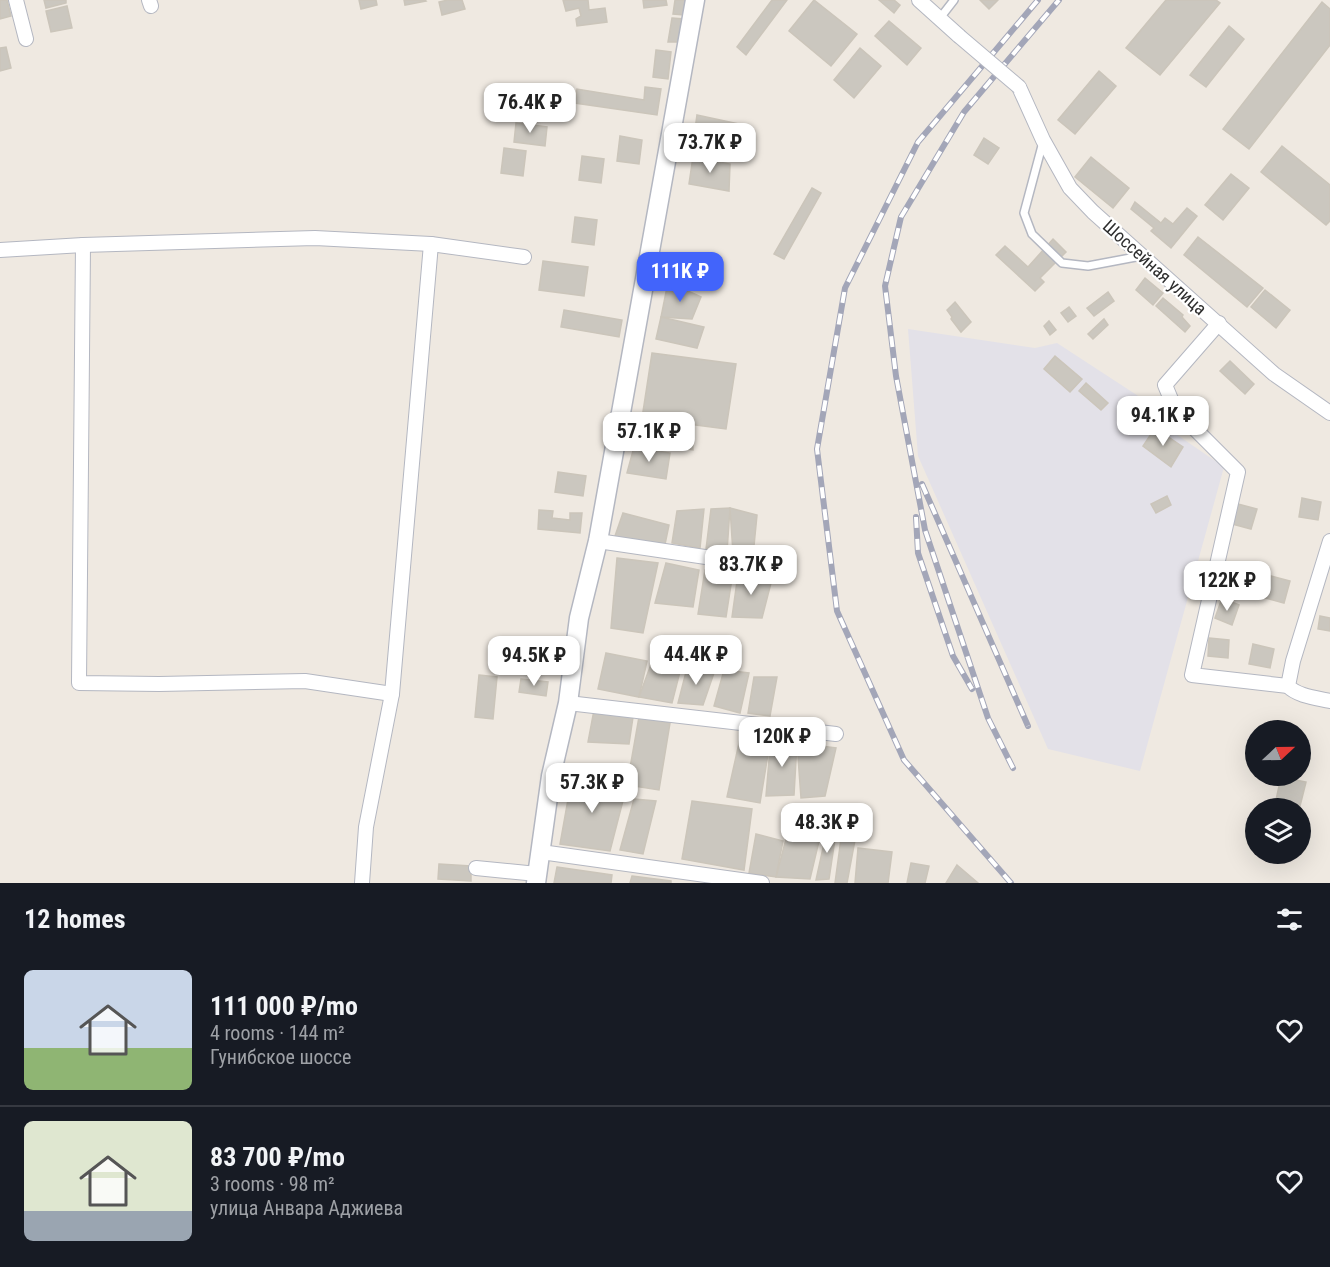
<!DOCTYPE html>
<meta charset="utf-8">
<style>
:root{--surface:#171b24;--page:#20242c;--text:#f1f3f6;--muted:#9ea1a6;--line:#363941;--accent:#4264fb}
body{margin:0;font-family:"Roboto Condensed",sans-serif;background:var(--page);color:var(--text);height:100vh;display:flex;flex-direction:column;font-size:22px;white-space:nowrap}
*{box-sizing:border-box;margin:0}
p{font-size:20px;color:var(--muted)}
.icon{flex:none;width:33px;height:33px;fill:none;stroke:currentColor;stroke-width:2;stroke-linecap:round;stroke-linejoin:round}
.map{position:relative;height:883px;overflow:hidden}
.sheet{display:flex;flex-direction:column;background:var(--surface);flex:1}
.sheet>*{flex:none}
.needle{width:39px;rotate:68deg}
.tools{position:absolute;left:1245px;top:720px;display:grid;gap:12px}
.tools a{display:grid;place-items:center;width:66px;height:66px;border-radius:50%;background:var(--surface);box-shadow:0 6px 24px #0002;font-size:30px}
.price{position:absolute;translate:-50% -51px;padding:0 14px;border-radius:12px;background:#fff;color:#222;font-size:20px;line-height:39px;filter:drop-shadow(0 2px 3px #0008)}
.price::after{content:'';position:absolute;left:50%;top:36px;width:18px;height:14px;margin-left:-9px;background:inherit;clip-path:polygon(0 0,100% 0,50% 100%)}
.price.active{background:var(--accent);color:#fff}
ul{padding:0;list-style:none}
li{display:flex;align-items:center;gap:18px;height:150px;padding:0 24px}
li+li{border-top:2px solid var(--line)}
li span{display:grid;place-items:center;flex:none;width:168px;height:120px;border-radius:9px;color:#555}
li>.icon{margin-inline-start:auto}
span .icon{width:72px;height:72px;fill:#fffc;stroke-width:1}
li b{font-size:26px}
h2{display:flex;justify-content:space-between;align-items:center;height:72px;padding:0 24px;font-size:26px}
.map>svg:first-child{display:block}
.industrial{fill:#e3e1e8}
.building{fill:#cbc7bf;stroke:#cbc5ba;stroke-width:1.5}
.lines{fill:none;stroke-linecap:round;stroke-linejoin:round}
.service-casing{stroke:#b4b7c1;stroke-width:10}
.minor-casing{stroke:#b4b7c1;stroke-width:16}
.secondary-casing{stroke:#b4b7c1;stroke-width:21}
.service{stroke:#fff;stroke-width:7}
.minor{stroke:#fff;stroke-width:14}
.secondary{stroke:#fff;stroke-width:18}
.rail-casing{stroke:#a3a6b8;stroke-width:6}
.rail{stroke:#fff;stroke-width:4;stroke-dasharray:11;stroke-linecap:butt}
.minor-bridge-casing{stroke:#b4b7c1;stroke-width:16;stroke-linecap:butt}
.minor-bridge{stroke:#fff;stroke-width:14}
.labels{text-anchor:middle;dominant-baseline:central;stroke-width:4.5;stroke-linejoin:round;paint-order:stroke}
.street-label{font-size:18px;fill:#2e2e2e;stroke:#fff}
</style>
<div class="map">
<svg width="1330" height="883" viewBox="0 0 1330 883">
<rect width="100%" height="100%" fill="#efe9e1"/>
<polygon class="industrial" points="908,329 1035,348 1057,343 1175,420 1173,432 1224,467 1140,771 1048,749 918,456"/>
<g class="building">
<polygon points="0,0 7,0 11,16 0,19"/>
<polygon points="44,0 66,0 66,3 46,8"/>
<polygon points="359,0 376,0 377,5 361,9"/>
<polygon points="404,0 425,0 426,1 405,5"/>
<polygon points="448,0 462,0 465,9 442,15 439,2"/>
<polygon points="563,0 588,0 589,10 605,8 607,22 577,26 576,19 581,16 579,8 566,11"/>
<polygon points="643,0 666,0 667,5 644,8"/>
<polygon points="675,0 686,0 684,15 673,14"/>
<polygon points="772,0 787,0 746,55 737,47"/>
<polygon points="814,0 857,34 831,66 789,31"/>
<polygon points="879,0 894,0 900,5 894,13"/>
<polygon points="980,0 998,0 989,9"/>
<polygon points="1166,0 1216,0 1220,3 1160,75 1126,48"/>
<polygon points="1322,2 1330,9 1330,45 1249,149 1223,129"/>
<polygon points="67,6 72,28 51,32 46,11"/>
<polygon points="672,18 684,19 681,42 668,42"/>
<polygon points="889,21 921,48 907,65 875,36"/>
<polygon points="1229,26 1244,39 1206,87 1190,75"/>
<polygon points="6,47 11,68 0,71 0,48"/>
<polygon points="860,48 881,66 854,98 834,80"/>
<polygon points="656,50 671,52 668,79 653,77"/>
<polygon points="1099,71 1116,86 1075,134 1058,120"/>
<polygon points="645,87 661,89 657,115 575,103 577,89 644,100"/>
<polygon points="697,115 744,125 740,154 692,151"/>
<polygon points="516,123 547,127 545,146 514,142"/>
<polygon points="620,136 642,140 639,164 617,161"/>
<polygon points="984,138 999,148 988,164 974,155"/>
<polygon points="1282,146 1330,185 1330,221 1326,225 1261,172"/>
<polygon points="504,148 526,151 523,176 501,173"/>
<polygon points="582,156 604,159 601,183 579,180"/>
<polygon points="693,157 730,164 729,191 689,184"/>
<polygon points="1091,157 1129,188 1113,208 1075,177"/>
<polygon points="1231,174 1249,188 1223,220 1205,205"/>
<polygon points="812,188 821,193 784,259 774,254"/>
<polygon points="1135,202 1161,223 1165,218 1173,224 1187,208 1197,216 1171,248 1151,231 1154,228 1131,209"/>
<polygon points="575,217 597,220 594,245 572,242"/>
<polygon points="1198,237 1263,288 1247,307 1184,255"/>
<polygon points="1053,239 1066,252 1040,278 1044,282 1035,291 996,255 1005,246 1028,267"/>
<polygon points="543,261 588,267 584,296 539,290"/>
<polygon points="1145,278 1163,293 1153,305 1136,290"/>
<polygon points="668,282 701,297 692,319 661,317"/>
<polygon points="1265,290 1290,310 1276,328 1251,307"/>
<polygon points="1108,292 1114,301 1094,316 1087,308"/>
<polygon points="1163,298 1183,315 1182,317 1190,326 1185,332 1156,306"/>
<polygon points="955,302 971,322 961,332 951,319 952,317 947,310"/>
<polygon points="1069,307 1076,316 1068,322 1061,313"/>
<polygon points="564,310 622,320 619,337 561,327"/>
<polygon points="661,317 704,327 697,348 656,339"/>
<polygon points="1104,319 1108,325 1093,339 1088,334"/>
<polygon points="1049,321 1056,330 1050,335 1044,326"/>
<polygon points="652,353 736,364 726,429 642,418"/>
<polygon points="1055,356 1082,379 1070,392 1044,369"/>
<polygon points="1230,361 1254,384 1245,394 1220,371"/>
<polygon points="1086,383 1108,403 1101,410 1079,391"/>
<polygon points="640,423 692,429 693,450 638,442"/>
<polygon points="1155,428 1183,447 1171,467 1143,446"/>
<polygon points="634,447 670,453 666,479 627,473"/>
<polygon points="558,472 586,476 583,496 555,492"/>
<polygon points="1167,496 1171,505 1156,513 1151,504"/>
<polygon points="1302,498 1321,502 1318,520 1299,517"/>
<polygon points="1238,504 1257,509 1251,529 1232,524"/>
<polygon points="730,508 727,552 706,549 711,509"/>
<polygon points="730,508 757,515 753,556 733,553"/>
<polygon points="704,509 700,548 672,543 677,511"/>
<polygon points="539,510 553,511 552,518 570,520 570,513 582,513 580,533 538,529"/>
<polygon points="623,513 669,525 664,549 614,539"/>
<polygon points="617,558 658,563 643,633 611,628"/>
<polygon points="666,563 699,570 693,607 655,603"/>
<polygon points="1230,569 1248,573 1243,594 1225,589"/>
<polygon points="705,570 733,572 726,617 698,614"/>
<polygon points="738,574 772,579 762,618 732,617"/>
<polygon points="1271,576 1290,581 1284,603 1265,598"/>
<polygon points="1222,598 1239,605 1232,625 1215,618"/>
<polygon points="1320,616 1330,618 1330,631 1318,629"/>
<polygon points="1209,638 1229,640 1228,658 1208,656"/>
<polygon points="528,643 555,647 553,658 526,653"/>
<polygon points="1253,644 1274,649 1270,668 1249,664"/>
<polygon points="606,653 647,661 639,697 598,689"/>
<polygon points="654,656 683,660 672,703 639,697"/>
<polygon points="687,668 715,670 703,705 678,703"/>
<polygon points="724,670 749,673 740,713 714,706"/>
<polygon points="479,675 497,677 493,719 475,717"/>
<polygon points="754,677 777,677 770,716 748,713"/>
<polygon points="521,679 548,682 546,696 519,692"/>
<polygon points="594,710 633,717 629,744 588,742"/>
<polygon points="639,717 670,723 659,790 627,785"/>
<polygon points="741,734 771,736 760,803 727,797"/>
<polygon points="771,736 797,743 794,795 766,796"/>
<polygon points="797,743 836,748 825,796 801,798"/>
<polygon points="572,777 627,785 610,851 560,844"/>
<polygon points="1281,777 1306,782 1300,806 1276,800"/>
<polygon points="634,799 656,801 643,854 620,850"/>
<polygon points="692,801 752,809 744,870 682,859"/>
<polygon points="793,812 825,816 810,879 776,877"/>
<polygon points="843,824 858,824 847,883 835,883"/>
<polygon points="828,825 837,826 829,879 816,880"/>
<polygon points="756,834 783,841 776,877 749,873"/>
<polygon points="858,848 892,852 888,883 855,883"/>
<polygon points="911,863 929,866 925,883 907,883"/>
<polygon points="439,864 471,866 471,881 438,879"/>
<polygon points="957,865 978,883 946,883"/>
<polygon points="557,867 612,875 611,883 554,883"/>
<polygon points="632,876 671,881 671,883 630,883"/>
</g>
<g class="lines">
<defs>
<g id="service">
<polyline points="940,18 954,0"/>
<polyline points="1043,142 1024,213 1032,234 1062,263 1088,266 1141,256"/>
</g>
<g id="minor">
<polyline points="16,0 26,39"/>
<polyline points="149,0 151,6"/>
<polyline points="919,0 959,36"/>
<polyline points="1019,87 1043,140 1070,188 1093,212 1274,374 1330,413"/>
<polyline points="83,245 79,683 159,684 305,681 392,694"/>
<polyline points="0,250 83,245 315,238 431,244 524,257"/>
<polyline points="1219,323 1165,385 1175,409 1238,472 1192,675 1288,686"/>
<polyline points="598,541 786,569"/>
<path d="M1330,541L1293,661L1288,686C1297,696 1317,698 1330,701"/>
<polyline points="568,703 836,734"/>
<polyline points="541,852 762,883"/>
<polyline points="476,868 537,874"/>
<polyline points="362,883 366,827 392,694 431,244"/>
</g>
<polyline id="secondary" points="536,883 551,776 568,703 579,618 598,541 695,0"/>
</defs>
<use href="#service" class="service-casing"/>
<use href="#minor" class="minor-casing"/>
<use href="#secondary" class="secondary-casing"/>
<use href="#service" class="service"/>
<use href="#minor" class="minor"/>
<use href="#secondary" class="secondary"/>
<defs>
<g id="rail">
<polyline points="922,484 1028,726"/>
<polyline points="916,517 918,553 953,656 972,689"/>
<polyline points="1013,768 988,718 925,530 896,376 885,286 901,217 964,112 1059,0"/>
<polyline points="1011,883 904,760 837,611 817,449 845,288 918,142 1038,0"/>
</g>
</defs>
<use href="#rail" class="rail-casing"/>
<use href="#rail" class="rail"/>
<defs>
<polyline id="minor-bridge" points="959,36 1019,87"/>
</defs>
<use href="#minor-bridge" class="minor-bridge-casing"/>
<use href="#minor-bridge" class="minor-bridge"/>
</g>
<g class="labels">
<g class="street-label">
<text transform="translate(1155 267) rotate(42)">Шоссейная улица</text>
</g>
</g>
</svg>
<div class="tools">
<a><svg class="needle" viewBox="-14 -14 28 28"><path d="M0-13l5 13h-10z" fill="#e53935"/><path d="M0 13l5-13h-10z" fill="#9ea1a6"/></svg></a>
<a><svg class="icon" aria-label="layers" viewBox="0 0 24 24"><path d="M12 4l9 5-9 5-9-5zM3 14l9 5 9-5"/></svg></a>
</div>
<b class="price" style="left:530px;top:134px">76.4K ₽</b>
<b class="price" style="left:710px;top:174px">73.7K ₽</b>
<b class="price active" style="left:680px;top:303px">111K ₽</b>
<b class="price" style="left:1163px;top:447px">94.1K ₽</b>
<b class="price" style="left:649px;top:463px">57.1K ₽</b>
<b class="price" style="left:751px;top:596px">83.7K ₽</b>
<b class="price" style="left:1227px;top:612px">122K ₽</b>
<b class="price" style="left:696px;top:686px">44.4K ₽</b>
<b class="price" style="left:534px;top:687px">94.5K ₽</b>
<b class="price" style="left:782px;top:768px">120K ₽</b>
<b class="price" style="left:592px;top:814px">57.3K ₽</b>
<b class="price" style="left:827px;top:854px">48.3K ₽</b>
</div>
<section class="sheet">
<h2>12 homes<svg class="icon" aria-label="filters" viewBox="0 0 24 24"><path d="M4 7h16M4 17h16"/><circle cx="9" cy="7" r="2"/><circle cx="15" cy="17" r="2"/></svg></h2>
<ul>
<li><span style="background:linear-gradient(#c9d6e8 65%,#8fb573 0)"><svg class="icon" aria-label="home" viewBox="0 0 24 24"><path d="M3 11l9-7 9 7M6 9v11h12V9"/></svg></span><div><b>111 000 ₽/mo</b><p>4 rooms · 144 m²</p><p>Гунибское шоссе</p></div><svg class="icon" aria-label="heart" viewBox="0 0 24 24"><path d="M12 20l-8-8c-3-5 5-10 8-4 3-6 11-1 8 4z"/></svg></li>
<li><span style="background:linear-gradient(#dfe7d0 75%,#9aa5b1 0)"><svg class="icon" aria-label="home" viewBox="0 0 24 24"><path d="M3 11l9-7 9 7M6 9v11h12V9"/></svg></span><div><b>83 700 ₽/mo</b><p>3 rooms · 98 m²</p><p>улица Анвара Аджиева</p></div><svg class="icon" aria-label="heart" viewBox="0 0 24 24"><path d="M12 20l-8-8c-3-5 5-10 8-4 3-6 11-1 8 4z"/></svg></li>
</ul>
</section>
